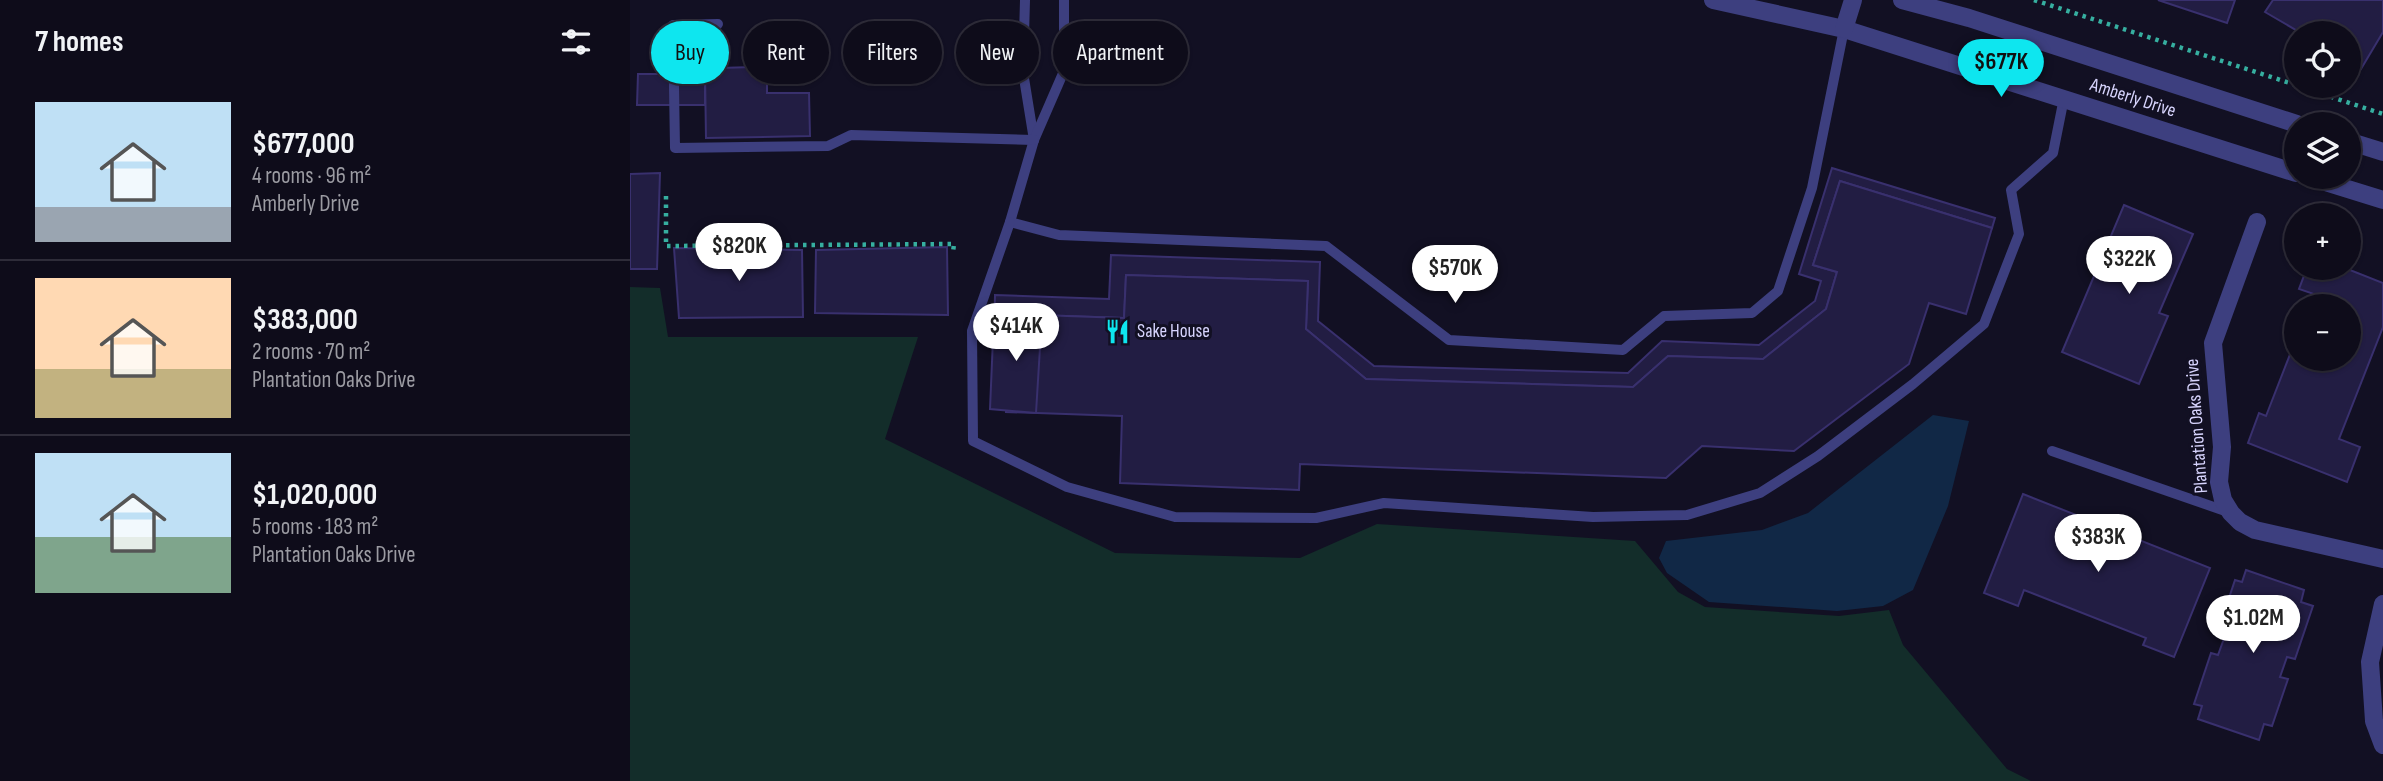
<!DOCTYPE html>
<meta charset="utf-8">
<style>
:root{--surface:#0e0c1a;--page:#171523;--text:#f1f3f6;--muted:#9b9ba2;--line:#2e2c39;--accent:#0ee6ef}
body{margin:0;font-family:"Sofia Sans Condensed",sans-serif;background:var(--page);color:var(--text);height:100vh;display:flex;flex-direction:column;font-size:26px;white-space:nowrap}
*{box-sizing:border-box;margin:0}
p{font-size:23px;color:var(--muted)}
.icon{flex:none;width:38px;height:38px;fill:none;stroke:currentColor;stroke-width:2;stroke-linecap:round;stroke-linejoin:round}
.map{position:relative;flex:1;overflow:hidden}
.side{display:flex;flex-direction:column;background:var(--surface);width:630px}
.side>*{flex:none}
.top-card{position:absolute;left:21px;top:21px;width:665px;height:63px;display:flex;gap:14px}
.tools{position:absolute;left:1654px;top:21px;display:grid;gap:14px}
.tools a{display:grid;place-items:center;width:77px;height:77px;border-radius:50%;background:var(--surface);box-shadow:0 2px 5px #0004,0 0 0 2px var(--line);font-size:35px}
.price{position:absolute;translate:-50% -60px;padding:0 16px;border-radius:24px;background:#fff;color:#222;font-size:23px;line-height:46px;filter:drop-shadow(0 2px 4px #0008)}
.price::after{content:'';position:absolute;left:50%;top:42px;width:21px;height:16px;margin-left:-10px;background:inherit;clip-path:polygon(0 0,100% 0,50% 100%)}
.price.current{background:var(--accent);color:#111}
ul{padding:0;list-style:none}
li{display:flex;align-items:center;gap:21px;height:175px;padding:0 35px}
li+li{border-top:2px solid var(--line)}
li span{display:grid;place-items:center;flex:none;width:196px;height:140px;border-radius:0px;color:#555}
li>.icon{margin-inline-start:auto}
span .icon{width:84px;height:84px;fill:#fffc;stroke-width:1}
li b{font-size:30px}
h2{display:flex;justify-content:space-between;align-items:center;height:84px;padding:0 35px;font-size:30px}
.pill{padding:0 24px;border-radius:32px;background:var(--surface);box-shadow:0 2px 5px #0004,0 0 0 2px var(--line);font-size:24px;line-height:63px}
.pill.current{background:var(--accent);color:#111}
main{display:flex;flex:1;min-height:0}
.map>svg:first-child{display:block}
.green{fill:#132d2a}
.water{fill:#112846}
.building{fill:#221d43;stroke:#39306e;stroke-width:2}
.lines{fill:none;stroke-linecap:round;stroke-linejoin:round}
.path{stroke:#36afa0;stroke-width:4.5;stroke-dasharray:3.5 5;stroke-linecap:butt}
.lane{stroke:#3d3f7f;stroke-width:10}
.street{stroke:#3d3f7f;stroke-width:18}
.labels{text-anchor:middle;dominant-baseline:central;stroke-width:6;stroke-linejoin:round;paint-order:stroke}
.street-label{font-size:19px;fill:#d7d4fd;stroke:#121023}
.poi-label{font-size:19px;fill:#d7d4fd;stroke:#121023;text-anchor:start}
</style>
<main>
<section class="side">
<h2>7 homes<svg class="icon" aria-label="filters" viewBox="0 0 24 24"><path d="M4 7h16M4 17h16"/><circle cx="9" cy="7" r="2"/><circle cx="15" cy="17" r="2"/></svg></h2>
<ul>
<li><span style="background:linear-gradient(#bfe0f5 75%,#9aa5b1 0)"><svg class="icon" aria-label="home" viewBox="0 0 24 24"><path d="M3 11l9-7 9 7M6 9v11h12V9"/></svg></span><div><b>$677,000</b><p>4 rooms · 96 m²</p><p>Amberly Drive</p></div></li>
<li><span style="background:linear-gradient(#ffd9b3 65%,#c2b280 0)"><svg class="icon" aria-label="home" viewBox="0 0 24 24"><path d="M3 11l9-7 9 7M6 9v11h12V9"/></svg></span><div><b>$383,000</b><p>2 rooms · 70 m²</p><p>Plantation Oaks Drive</p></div></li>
<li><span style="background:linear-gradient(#bfe0f5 60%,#7fa58c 0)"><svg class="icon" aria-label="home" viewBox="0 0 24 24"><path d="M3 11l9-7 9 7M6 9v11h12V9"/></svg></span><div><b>$1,020,000</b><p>5 rooms · 183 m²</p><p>Plantation Oaks Drive</p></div></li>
</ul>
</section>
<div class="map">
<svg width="1753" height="781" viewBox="0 0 1753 781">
<rect width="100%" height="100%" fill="#121023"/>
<polygon class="green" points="0,287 30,288 38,337 288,337 255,439 485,553 670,558 747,524 1005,541 1048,592 1075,607 1209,616 1259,610 1273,645 1377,769 1401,781 0,781"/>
<polygon class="water" points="1303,415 1339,421 1318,506 1283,590 1253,606 1207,611 1079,602 1037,573 1029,558 1036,541 1132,530 1178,513"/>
<g class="building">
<polygon points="1528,0 1605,0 1597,23"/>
<polygon points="1643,0 1753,0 1753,32 1731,69 1718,62 1718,33 1671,33 1635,12"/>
<polygon points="123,67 123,73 137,72 137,93 179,93 180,136 76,138 75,72 88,71 89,68"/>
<polygon points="8,74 75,74 75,105 7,105"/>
<polygon points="1202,168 1365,218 1362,228 1210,181 1183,265 1207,272 1196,309 1133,359 1038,356 1003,387 736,379 676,329 678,281 496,275 494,318 381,314 380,338 364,337 365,295 479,299 481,255 690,262 688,321 744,366 998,373 1032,341 1129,345 1185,301 1191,281 1169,274"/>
<polygon points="30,173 27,269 0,269 0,174"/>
<polygon points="1210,181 1362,228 1336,314 1299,303 1279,364 1164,451 1072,446 1036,478 670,464 669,490 490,483 492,416 376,412 381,314 494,318 496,275 678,281 676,329 736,379 1003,387 1038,356 1133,359 1196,309 1207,272 1183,265"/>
<polygon points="1494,205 1563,234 1529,313 1538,316 1509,384 1432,352"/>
<polygon points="317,247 318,315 185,313 186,250"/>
<polygon points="44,248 172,250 173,317 49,318"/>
<polygon points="1677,268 1715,268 1753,283 1753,327 1709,439 1730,447 1717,482 1618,443 1629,413 1636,416 1666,339 1666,359 1718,359 1718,306 1679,306 1684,294 1669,289"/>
<polygon points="364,315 412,315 406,413 360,409"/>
<polygon points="1393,494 1580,568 1544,657 1513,645 1516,638 1394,590 1388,606 1354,593"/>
<polygon points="1616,570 1674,590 1671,602 1683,606 1665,659 1657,657 1650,677 1658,679 1642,726 1634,724 1629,740 1568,719 1572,706 1564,704 1581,653 1588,655 1596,633 1588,631 1605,580 1612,582"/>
</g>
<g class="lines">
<g class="path">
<polyline points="1404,0 1666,85"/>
<polyline points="1668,86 1753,114"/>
<polyline points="36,196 36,246 324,244 323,252"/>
</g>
<g class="lane">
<polyline points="395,0 393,72 404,140"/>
<polyline points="434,0 434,71 404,140 380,222 429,235 696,246 819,340 993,350 1034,316 1122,313 1148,291 1182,188 1214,29"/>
<polyline points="88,24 43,25 45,148 198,146 221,135 404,140"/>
<polyline points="380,222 342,331 343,441 437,487 545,517 686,518 754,503 963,517 1057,515 1130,493 1188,456 1283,384 1354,324 1389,234 1381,190 1423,153 1434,98"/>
<polyline points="1422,451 1601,513"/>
</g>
<g class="street">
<polyline points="1083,0 1214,29 1666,173"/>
<polyline points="1272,0 1339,18 1667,124"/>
<polyline points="1214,29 1223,0"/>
<polyline points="1718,141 1753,152"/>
<polyline points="1679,177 1753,200"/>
<polyline points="1627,222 1583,343 1592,447 1589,482 1593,500 1601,513 1610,522 1625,530 1753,559"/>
<polyline points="1753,604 1740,662 1744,721 1753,745"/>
</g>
</g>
<defs>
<symbol id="restaurant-bare" viewBox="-9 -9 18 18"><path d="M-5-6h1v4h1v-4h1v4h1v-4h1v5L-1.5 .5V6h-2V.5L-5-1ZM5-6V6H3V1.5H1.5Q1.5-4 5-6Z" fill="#0ee6ef" stroke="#121023" stroke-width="2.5" paint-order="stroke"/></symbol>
</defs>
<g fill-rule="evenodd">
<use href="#restaurant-bare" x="470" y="314" width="35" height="35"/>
</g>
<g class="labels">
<g class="street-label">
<text transform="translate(1503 98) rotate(18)">Amberly Drive</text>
<text transform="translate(1567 426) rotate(-94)">Plantation Oaks Drive</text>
</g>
<g class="poi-label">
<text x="507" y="331">Sake House</text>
</g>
</g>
</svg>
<div class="tools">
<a><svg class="icon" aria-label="locate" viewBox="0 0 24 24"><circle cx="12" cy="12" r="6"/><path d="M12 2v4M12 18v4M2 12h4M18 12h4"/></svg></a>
<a><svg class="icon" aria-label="layers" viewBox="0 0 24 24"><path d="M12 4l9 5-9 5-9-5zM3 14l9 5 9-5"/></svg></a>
<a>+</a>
<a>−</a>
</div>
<b class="price current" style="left:1371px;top:99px">$677K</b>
<b class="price" style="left:109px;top:283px">$820K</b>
<b class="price" style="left:1499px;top:296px">$322K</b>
<b class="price" style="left:825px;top:305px">$570K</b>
<b class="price" style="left:386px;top:363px">$414K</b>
<b class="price" style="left:1468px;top:574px">$383K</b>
<b class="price" style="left:1623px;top:655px">$1.02M</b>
<div class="top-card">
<a class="pill current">Buy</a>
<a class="pill">Rent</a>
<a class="pill">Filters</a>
<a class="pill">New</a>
<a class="pill">Apartment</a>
</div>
</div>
</main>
